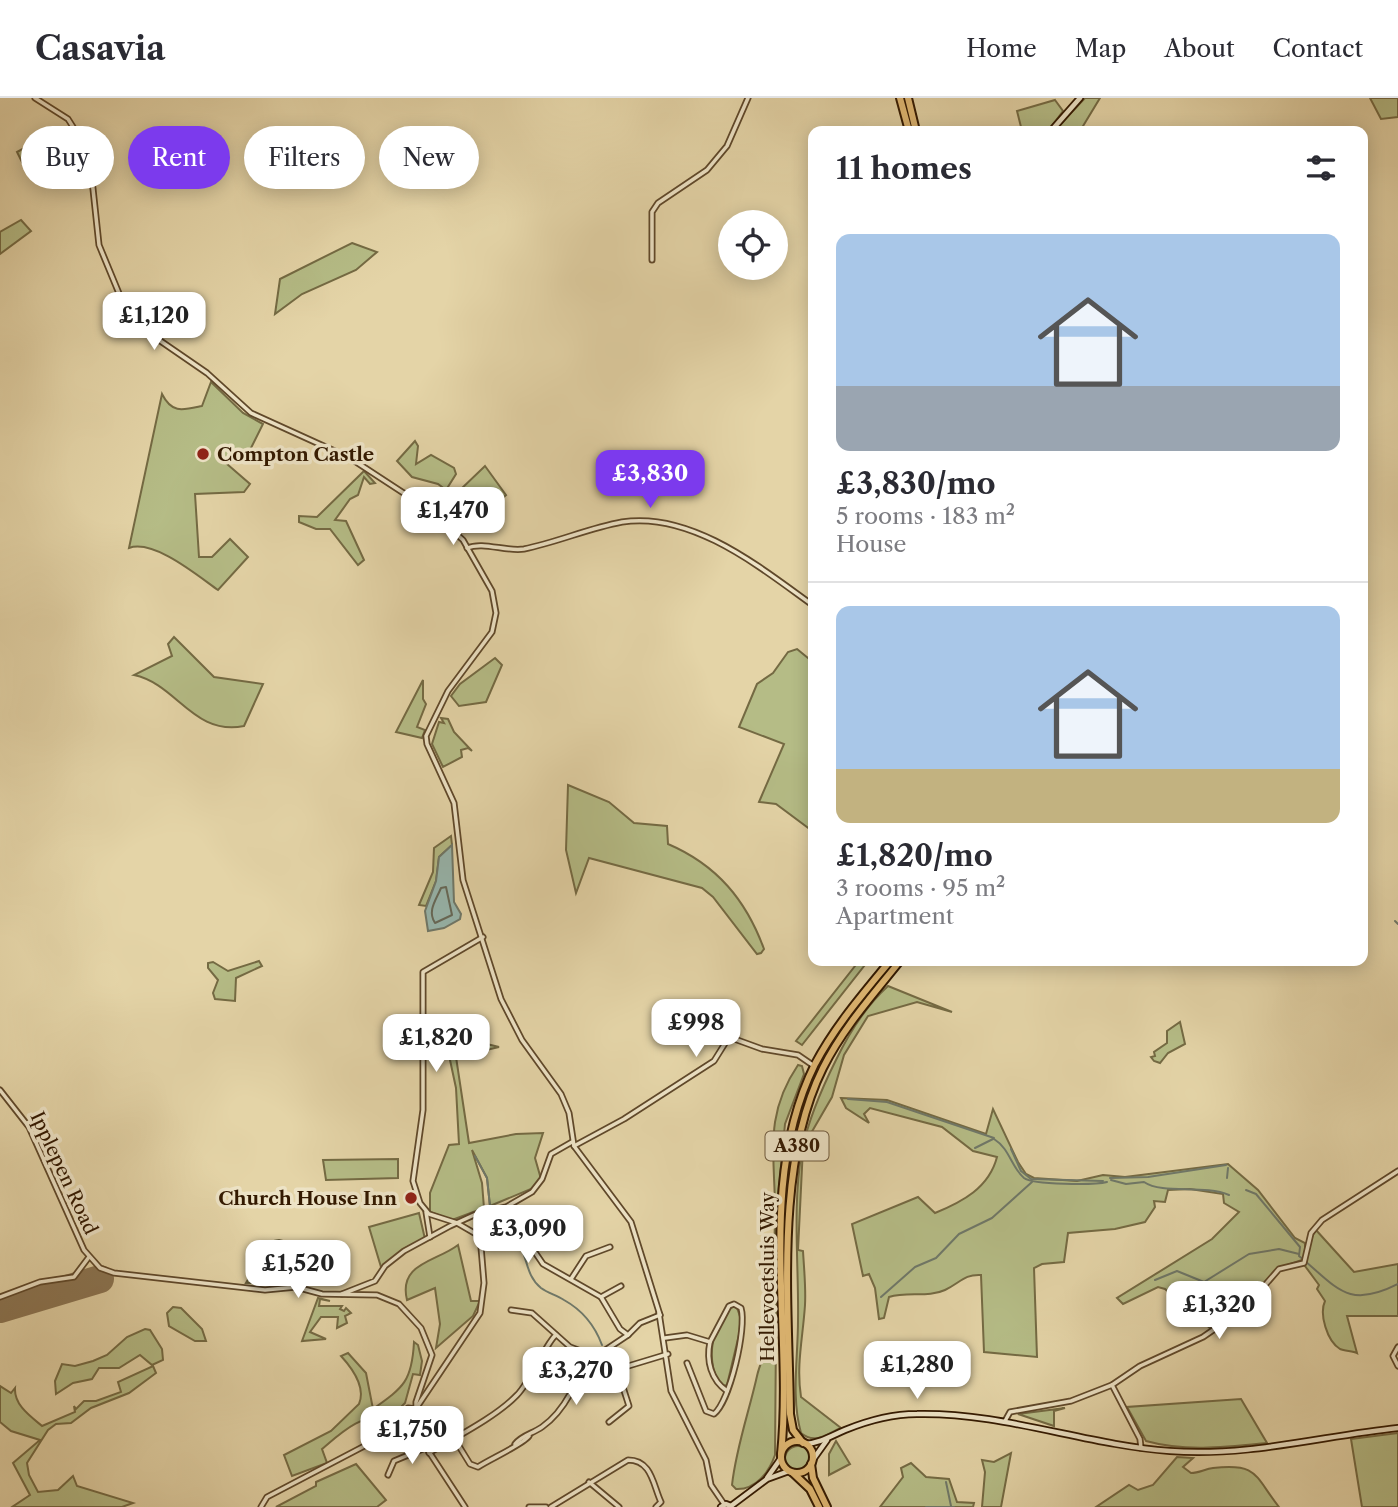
<!DOCTYPE html>
<meta charset="utf-8">
<style>
:root{--surface:#fff;--page:#f7f7f7;--text:#2b2b33;--muted:#7c7c81;--line:#e1e1e2;--accent:#7c3aed}
body{margin:0;font-family:"Libre Caslon Text",serif;background:var(--page);color:var(--text);height:100vh;display:flex;flex-direction:column;font-size:26px;white-space:nowrap}
*{box-sizing:border-box;margin:0}
p{font-size:23px;color:var(--muted)}
.icon{flex:none;width:38px;height:38px;fill:none;stroke:currentColor;stroke-width:2;stroke-linecap:round;stroke-linejoin:round}
.map{position:relative;flex:1;overflow:hidden}
.details{position:absolute;left:808px;top:28px;width:560px;height:840px;display:flex;flex-direction:column;background:var(--surface);border-radius:14px;box-shadow:0 4px 18px #0003}
.details>*{flex:none}
.banner{position:absolute;left:21px;top:28px;width:665px;height:63px;display:flex;gap:14px}
.controls{position:absolute;left:718px;top:112px;display:grid;gap:14px}
.controls a{display:grid;place-items:center;width:70px;height:70px;border-radius:50%;background:var(--surface);box-shadow:0 4px 18px #0003;font-size:35px}
.price{position:absolute;translate:-50% -60px;padding:0 16px;border-radius:14px;background:#fff;color:#222;font-size:23px;line-height:46px;filter:drop-shadow(0 2px 4px #0008)}
.price::after{content:'';position:absolute;left:50%;top:42px;width:21px;height:16px;margin-left:-10px;background:inherit;clip-path:polygon(0 0,100% 0,50% 100%)}
.price.active{background:var(--accent);color:#fff}
ul{padding:0;list-style:none}
li{display:grid;align-content:center;gap:14px;height:371px;padding:0 28px}
li+li{border-top:2px solid var(--line)}
li span{display:grid;place-items:center;height:217px;border-radius:14px;color:#555}
li>.icon{margin-inline-start:auto}
span .icon{width:126px;height:126px;fill:#fffc;stroke-width:1}
li b{font-size:30px}
h2{display:flex;justify-content:space-between;align-items:center;height:84px;padding:0 28px;font-size:30px}
.chip{padding:0 24px;border-radius:32px;background:var(--surface);box-shadow:0 4px 18px #0003;font-size:24px;line-height:63px}
.chip.active{background:var(--accent);color:#fff}
header{display:flex;align-items:center;gap:42px;box-sizing:border-box;height:98px;padding:0 35px;background:var(--surface);border-bottom:2px solid var(--line)}
header strong{font-size:33px}
nav{display:flex;gap:38px;margin-inline-start:auto;font-size:24px}
.map>svg:first-child{display:block}
.green{fill:#b5bc86;stroke:#746a43;stroke-width:2}
.water{fill:#97b7af;stroke:#6f7869;stroke-width:2}
.lines{fill:none;stroke-linecap:round;stroke-linejoin:round}
.shore{stroke:#656858;stroke-width:2}
.stream{stroke:#6f7869;stroke-width:2}
.runway{stroke:#8c7654;stroke-width:28}
.street-casing{stroke:#5f482a;stroke-width:7}
.secondary-casing{stroke:#331900;stroke-width:8}
.highway-casing{stroke:#331900;stroke-width:10}
.street{stroke:#ede3c6;stroke-width:3.5}
.secondary{stroke:#ede3c6;stroke-width:4.5}
.highway{stroke:#e2ba74;stroke-width:6}
.poi-dot{fill:#8f2418;stroke:#ede3c6;stroke-width:2.5}
.labels{text-anchor:middle;dominant-baseline:central;stroke-width:7;stroke-linejoin:round;paint-order:stroke}
.shield{fill:#ede3c6;stroke:#6b563b;stroke-width:2}
.shield-label{font-size:18px;font-weight:bold;fill:#331900}
.poi-label{font-size:19px;font-weight:bold;fill:#331900;stroke:#ede3c6;text-anchor:start}
.street-label{font-size:19px;fill:#331900;stroke:#ede3c6}
</style>
<header>
<strong>Casavia</strong>
<nav><a>Home</a><a>Map</a><a>About</a><a>Contact</a></nav>
</header>
<div class="map">
<svg width="1398" height="1409" viewBox="0 0 1398 1409">
<rect width="100%" height="100%" fill="#e4d4a7"/>
<filter id="stains"><feTurbulence type="fractalNoise" baseFrequency=".00286" numOctaves="4"/><feColorMatrix values="0 0 0 0 .2 0 0 0 0 .09 0 0 0 0 .02 0 0 0 .5 -.17"/></filter>
<radialGradient id="worn" r=".72"><stop offset=".6" stop-color="#630" stop-opacity="0"/><stop offset="1" stop-color="#630" stop-opacity=".3"/></radialGradient>
<g class="green">
<polygon points="1085,0 1100,0 1080,33 1054,33"/>
<polygon points="1370,0 1398,0 1398,19 1381,21"/>
<polygon points="1055,2 1063,13 1048,33 1022,33 1017,13"/>
<polygon points="39,42 46,53 23,66 17,54"/>
<polygon points="21,122 31,133 0,156 0,134"/>
<polygon points="352,145 377,154 356,172 302,196 275,216 280,181"/>
<path d="M211,284L243,315L263,326L250,352H241L227,366L250,386L244,394L195,396L199,459H212L230,441L248,459L218,492C198,478 154,441 129,450L162,296C172,316 183,312 202,308Z"/>
<polygon points="415,343 418,348 416,366 431,357 454,370 456,376 446,392 438,386 412,379 397,363"/>
<polygon points="485,368 506,397 468,430 467,410 460,392"/>
<polygon points="364,373 375,385 370,386 364,379 358,397 350,401 335,422 346,423 364,462 358,467 330,431 316,431 299,424 299,418 317,419"/>
<path d="M174,539L214,579L263,586L244,628C193,638 177,586 134,577L172,558L168,546Z"/>
<polygon points="797,551 814,565 814,730 811,732 776,706 759,704 784,646 739,629 757,586 773,575 788,554"/>
<polygon points="495,560 502,567 486,604 459,608 451,598 460,586"/>
<polygon points="423,582 423,601 426,606 417,629 425,632 422,640 396,634"/>
<polygon points="441,620 448,621 454,634 472,653 468,650 461,652 462,659 443,669 432,646 439,624 444,625"/>
<path d="M568,687L609,704L634,725L667,728L668,746C717,767 746,802 764,851L761,855L757,856L713,799L702,790L589,760L576,795L566,752Z"/>
<polygon points="451,738 452,747 439,759 436,783 426,808 419,807 433,774 434,750"/>
<polygon points="259,863 262,868 236,880 235,903 215,901 213,895 218,882 208,870 208,865 213,864 228,873"/>
<polygon points="859,863 868,863 802,947 796,943"/>
<path d="M888,888L952,914L917,904L868,918L844,957L832,999L803,1049L798,1152L803,1153C804,1171 806,1189 805,1207C803,1239 796,1267 801,1299L841,1330C827,1336 815,1347 801,1335C791,1300 798,1259 798,1223C799,1166 792,1109 802,1052C808,1024 823,988 836,962C849,935 865,909 888,888Z"/>
<polygon points="1180,924 1185,946 1168,955 1160,965 1154,963 1151,959 1155,958 1154,954 1167,945 1167,933"/>
<polygon points="450,937 499,949 456,959 469,1045 516,1036 543,1035 535,1060 541,1081 531,1091 490,1108 487,1080 472,1052 482,1085 484,1110 452,1122 430,1114 430,1095 449,1047 459,1046 456,990 447,948"/>
<path d="M798,967L802,968L804,976L785,1026L777,1110L775,1357C769,1374 756,1392 736,1391L732,1387C736,1350 749,1314 757,1278C760,1264 768,1251 770,1237C774,1199 774,1159 775,1120C776,1061 762,1020 798,967Z"/>
<path d="M841,1000L887,1002L986,1036L993,1011L1018,1064L1026,1076L1034,1080L1077,1083L1103,1077L1125,1079L1228,1066L1258,1092L1295,1140L1305,1145V1161L1278,1170L1244,1208L1211,1231L1165,1191L1158,1189L1123,1206L1117,1200L1212,1141L1239,1114L1224,1105L1223,1096L1190,1091L1168,1092L1165,1104L1154,1103L1155,1109L1145,1124L1115,1131L1068,1135L1064,1164L1042,1166L1034,1170L1037,1259L984,1254L981,1177C964,1176 960,1185 945,1192C928,1200 907,1193 889,1199L884,1220L879,1221L875,1190L869,1176L863,1178L852,1126L918,1099L935,1115C962,1104 989,1090 997,1059L973,1053L942,1029L870,1010L864,1016L869,1025L846,1010Z"/>
<polygon points="398,1061 398,1080 326,1082 323,1062"/>
<polygon points="419,1115 425,1141 405,1150 381,1169 369,1129"/>
<path d="M1316,1132L1354,1174L1398,1166V1218H1347L1357,1255C1353,1253 1345,1253 1340,1251C1327,1243 1319,1216 1325,1203L1317,1191L1319,1187L1305,1168L1308,1145Z"/>
<path d="M279,1142L323,1153L329,1163L294,1169L295,1184L246,1185L254,1171L251,1162C255,1152 268,1143 279,1142Z"/>
<path d="M458,1147L471,1203H480L473,1218L436,1250L440,1226L435,1190L407,1202C398,1165 436,1164 458,1147Z"/>
<polygon points="318,1200 330,1203 320,1201 319,1208 342,1208 340,1211 344,1213 346,1210 351,1215 345,1218 347,1225 337,1230 338,1219 321,1219 310,1234 326,1241 302,1243"/>
<path d="M736,1207L742,1224L727,1287L723,1288C702,1269 713,1215 736,1207Z"/>
<polygon points="173,1209 181,1210 202,1231 206,1243 195,1243 169,1228 167,1215"/>
<polygon points="145,1231 150,1232 162,1251 163,1262 152,1267 140,1257 119,1270 99,1270 92,1281 73,1285 56,1296 55,1283 62,1266 75,1268 93,1263 107,1257 127,1239"/>
<path d="M414,1244L418,1247L422,1263L420,1277L413,1276L405,1305L390,1320C363,1314 342,1334 322,1351L327,1365L292,1378L284,1357L331,1333L359,1306C366,1289 352,1270 341,1258L348,1255L366,1275L373,1311C404,1289 412,1283 414,1244Z"/>
<path d="M153,1268L156,1275L129,1295L91,1310L71,1325L56,1326L48,1332L27,1365L29,1377L38,1394L58,1392L73,1378L77,1388L133,1405L122,1409H12L30,1397L13,1365L40,1342L11,1333L0,1324V1288L11,1295L15,1290C14,1307 30,1318 42,1328L75,1314L74,1308L76,1311L84,1303H96L121,1294L118,1284Z"/>
<path d="M1241,1301L1267,1345C1227,1349 1185,1354 1146,1343L1127,1309Z"/>
<polygon points="1065,1310 1054,1313 1054,1328 1018,1316"/>
<polygon points="1398,1335 1398,1409 1362,1409 1351,1341"/>
<polygon points="836,1343 850,1366 829,1377 829,1356"/>
<circle cx="798" cy="1361" r="13"/>
<polygon points="1011,1355 1001,1409 982,1409 985,1374 982,1362 994,1364"/>
<path d="M1177,1359L1193,1360L1183,1369L1191,1375C1199,1375 1205,1371 1213,1370C1258,1365 1254,1377 1279,1409H1096L1129,1387L1138,1392L1153,1387Z"/>
<polygon points="911,1365 926,1379 949,1381 957,1404 974,1405 973,1409 880,1409 903,1379 901,1370"/>
<polygon points="356,1366 386,1402 377,1409 276,1409 316,1388 316,1384"/>
</g>
<polygon class="water" points="452,747 454,804 461,816 460,821 444,830 428,833 425,813 436,783 439,759"/>
<g class="lines">
<path class="shore" d="M446,789L452,817L435,825C427,813 436,802 441,790Z"/>
<g class="stream">
<polyline points="1395,823 1398,826"/>
<polyline points="848,1001 887,1004 994,1040"/>
<path d="M994,1041C1010,1051 1011,1069 1024,1080C1033,1087 1095,1087 1107,1084"/>
<polyline points="975,1050 993,1041"/>
<polyline points="1011,1051 1021,1073 1031,1081 1103,1083"/>
<polyline points="475,1058 487,1080 490,1108"/>
<polyline points="1110,1080 1148,1079 1226,1067"/>
<polyline points="1227,1080 1228,1070"/>
<path d="M1111,1082L1126,1086L1144,1084C1163,1097 1204,1086 1229,1097"/>
<path d="M1246,1092L1256,1096L1300,1149L1299,1158C1337,1189 1347,1212 1398,1186"/>
<polyline points="493,1120 506,1116 509,1122"/>
<path d="M517,1142C528,1158 525,1177 541,1190C548,1195 556,1197 564,1202C582,1212 595,1228 602,1247"/>
<polyline points="1155,1182 1177,1173 1204,1184 1249,1156 1279,1151 1299,1156"/>
<polyline points="881,1199 915,1169 936,1160 959,1136 992,1120 1032,1084"/>
<polyline points="606,1259 611,1271"/>
<polyline points="946,1384 951,1408"/>
<polyline points="926,1409 954,1409"/>
</g>
<polyline class="runway" points="0,1211 100,1181"/>
<defs>
<g id="street">
<polyline points="35,0 68,21 80,40 90,63 99,147 130,222 207,275 251,315 350,360 431,413 463,442 492,493 496,515 492,534 448,593 426,638 427,646 454,705 463,782 501,901 522,942 561,996 569,1015 574,1048 631,1124 660,1217"/>
<polyline points="652,162 652,114 658,105 707,72 727,48 748,0"/>
<path d="M467,450C483,443 506,454 524,451C558,444 589,430 622,424C692,413 761,470 814,508"/>
<polyline points="0,992 29,1029 84,1152 100,1170 114,1175 265,1192 296,1189 322,1196 377,1197 399,1206 421,1230 432,1257 416,1304 416,1323 420,1340 465,1409"/>
<polyline points="574,1048 624,1021 714,963 729,939 762,951 798,957 814,968"/>
<polyline points="426,1114 430,1139"/>
<polyline points="513,1122 543,1166 601,1199 620,1231 628,1237 640,1225 660,1217"/>
<polyline points="505,1135 518,1130"/>
<polyline points="571,1181 586,1158 610,1149"/>
<polyline points="342,1196 375,1183 385,1168 404,1153 450,1128 474,1117 506,1109 532,1094 542,1081 551,1056 572,1044"/>
<polyline points="0,1199 40,1184 74,1179 89,1159"/>
<polyline points="601,1199 621,1188"/>
<polyline points="511,1212 532,1215 570,1249 586,1255 604,1253 628,1237"/>
<polyline points="659,1215 671,1293 706,1362 711,1387 724,1406"/>
<path d="M665,1240L687,1237L710,1244L729,1208L734,1206L741,1210C747,1230 730,1303 714,1316L706,1313L687,1265"/>
<path d="M710,1244C706,1263 711,1282 727,1293"/>
<polyline points="1398,1249 1393,1258 1398,1268"/>
<polyline points="1112,1287 1140,1341 1141,1350"/>
<polyline points="417,1309 480,1215 484,1185 481,1149 476,1136 457,1125 429,1116 420,1105 413,1083 423,1012 423,874 483,839"/>
<polyline points="1005,1323 1010,1314 1071,1303 1112,1287 1140,1268 1203,1239 1232,1219 1252,1202 1279,1171 1304,1165 1311,1135 1322,1122 1398,1073"/>
<polyline points="609,1324 629,1308 620,1280 625,1269 668,1256"/>
<path d="M454,1340L470,1366L478,1369C490,1361 522,1347 529,1338"/>
<path d="M515,1346C522,1337 532,1336 542,1329C565,1313 579,1282 586,1255"/>
<path d="M429,1355C456,1339 496,1319 517,1297C531,1283 547,1243 556,1237"/>
<polyline points="388,1377 394,1363 425,1350"/>
<polyline points="589,1384 619,1409"/>
<polyline points="261,1409 267,1399 372,1344 408,1310 416,1311"/>
<polyline points="529,1409 546,1409"/>
<path d="M551,1409L628,1362C652,1362 653,1387 661,1404L656,1409"/>
</g>
<g id="secondary">
<polyline points="1051,33 1080,0"/>
<path d="M805,1346C820,1345 831,1338 845,1332C867,1323 893,1316 917,1316C1002,1314 1086,1347 1170,1353C1248,1359 1322,1338 1398,1330"/>
<polyline points="812,1363 827,1342"/>
<polyline points="767,1380 781,1360"/>
<polyline points="731,1408 767,1381 789,1373"/>
<polyline points="721,1409 726,1406 731,1408"/>
</g>
<g id="highway">
<polyline points="900,0 909,33"/>
<polyline points="908,0 916,33"/>
<circle cx="797" cy="1359" r="16"/>
<path d="M803,1345L793,1332L790,1316C789,1209 774,1068 823,970C843,930 872,898 900,863"/>
<path d="M781,1356C794,1228 755,1087 815,966C835,928 863,896 890,863"/>
<polyline points="811,1366 813,1380 827,1409"/>
<polyline points="793,1375 810,1391 819,1409"/>
</g>
</defs>
<use href="#street" class="street-casing"/>
<use href="#secondary" class="secondary-casing"/>
<use href="#highway" class="highway-casing"/>
<use href="#street" class="street"/>
<use href="#secondary" class="secondary"/>
<use href="#highway" class="highway"/>
</g>
<g class="poi-dot">
<circle cx="203" cy="356" r="7"/>
<circle cx="411" cy="1100" r="7"/>
</g>
<g class="labels">
<rect class="shield" x="765.5" y="1033.5" width="63" height="29" rx="5"/>
<g class="shield-label">
<text x="797" y="1048">A380</text>
</g>
<g class="poi-label">
<text x="217" y="356">Compton Castle</text>
<text x="397" y="1100" text-anchor="end">Church House Inn</text>
</g>
<g class="street-label">
<text transform="translate(64 1075) rotate(65)">Ipplepen Road</text>
<text transform="translate(767 1179) rotate(-90)">Hellevoetsluis Way</text>
</g>
</g>
<rect width="100%" height="100%" filter="url(#stains)"/>
<rect width="100%" height="100%" fill="url(#worn)"/>
</svg>
<div class="controls">
<a><svg class="icon" aria-label="locate" viewBox="0 0 24 24"><circle cx="12" cy="12" r="6"/><path d="M12 2v4M12 18v4M2 12h4M18 12h4"/></svg></a>
</div>
<b class="price" style="left:154px;top:254px">£1,120</b>
<b class="price active" style="left:650px;top:412px">£3,830</b>
<b class="price" style="left:453px;top:449px">£1,470</b>
<b class="price" style="left:696px;top:961px">£998</b>
<b class="price" style="left:436px;top:976px">£1,820</b>
<b class="price" style="left:528px;top:1167px">£3,090</b>
<b class="price" style="left:298px;top:1202px">£1,520</b>
<b class="price" style="left:1219px;top:1243px">£1,320</b>
<b class="price" style="left:917px;top:1303px">£1,280</b>
<b class="price" style="left:576px;top:1309px">£3,270</b>
<b class="price" style="left:412px;top:1368px">£1,750</b>
<div class="banner">
<a class="chip">Buy</a>
<a class="chip active">Rent</a>
<a class="chip">Filters</a>
<a class="chip">New</a>
</div>
<section class="details">
<h2>11 homes<svg class="icon" aria-label="filters" viewBox="0 0 24 24"><path d="M4 7h16M4 17h16"/><circle cx="9" cy="7" r="2"/><circle cx="15" cy="17" r="2"/></svg></h2>
<ul>
<li><span style="background:linear-gradient(#a9c7e8 70%,#9aa5b1 0)"><svg class="icon" aria-label="home" viewBox="0 0 24 24"><path d="M3 11l9-7 9 7M6 9v11h12V9"/></svg></span><div><b>£3,830/mo</b><p>5 rooms · 183 m²</p><p>House</p></div></li>
<li><span style="background:linear-gradient(#a9c7e8 75%,#c2b280 0)"><svg class="icon" aria-label="home" viewBox="0 0 24 24"><path d="M3 11l9-7 9 7M6 9v11h12V9"/></svg></span><div><b>£1,820/mo</b><p>3 rooms · 95 m²</p><p>Apartment</p></div></li>
</ul>
</section>
</div>
